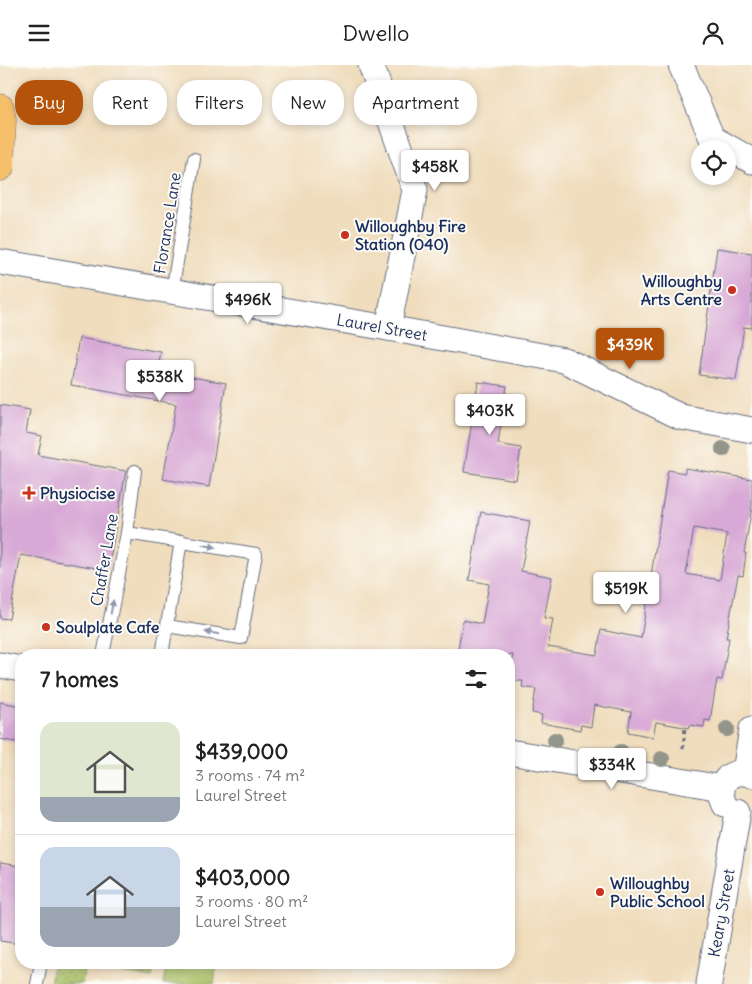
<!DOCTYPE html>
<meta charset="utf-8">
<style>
:root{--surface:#fff;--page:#f2f2f2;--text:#222;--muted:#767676;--line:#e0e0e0;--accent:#b45309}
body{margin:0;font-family:Delius,sans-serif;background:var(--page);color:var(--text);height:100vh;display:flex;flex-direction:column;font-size:19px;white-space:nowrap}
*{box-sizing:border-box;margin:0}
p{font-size:16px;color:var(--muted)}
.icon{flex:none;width:28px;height:28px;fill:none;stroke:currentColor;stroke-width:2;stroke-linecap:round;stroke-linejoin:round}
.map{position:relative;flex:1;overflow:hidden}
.side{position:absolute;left:15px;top:584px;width:500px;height:320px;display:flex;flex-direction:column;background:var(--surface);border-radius:20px;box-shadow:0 2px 8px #0003}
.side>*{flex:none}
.hud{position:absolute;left:15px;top:15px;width:500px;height:45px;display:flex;gap:10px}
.controls{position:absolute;left:691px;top:75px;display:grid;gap:10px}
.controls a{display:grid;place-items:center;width:45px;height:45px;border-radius:50%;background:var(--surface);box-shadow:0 2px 8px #0003;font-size:25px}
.price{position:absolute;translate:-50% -42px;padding:0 11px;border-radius:5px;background:#fff;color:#222;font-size:16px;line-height:32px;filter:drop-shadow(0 1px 2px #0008)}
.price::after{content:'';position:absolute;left:50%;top:30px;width:15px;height:11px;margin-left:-8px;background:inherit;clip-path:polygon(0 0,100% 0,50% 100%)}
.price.on{background:var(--accent);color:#fff}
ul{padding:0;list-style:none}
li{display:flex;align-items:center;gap:15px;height:125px;padding:0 25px}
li+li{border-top:1px solid var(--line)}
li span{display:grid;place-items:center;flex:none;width:140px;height:100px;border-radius:15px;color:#555}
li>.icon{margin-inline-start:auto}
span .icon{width:60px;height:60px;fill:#fffc;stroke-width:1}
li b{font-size:21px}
h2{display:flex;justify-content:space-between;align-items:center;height:60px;padding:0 25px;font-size:21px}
.pill{padding:0 18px;border-radius:20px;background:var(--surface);box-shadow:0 2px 8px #0003;font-size:18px;line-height:45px}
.pill.on{background:var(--accent);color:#fff}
header{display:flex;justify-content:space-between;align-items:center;height:65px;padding:0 25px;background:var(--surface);font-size:22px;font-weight:600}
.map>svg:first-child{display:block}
.grass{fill:url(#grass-dots);stroke:#627660}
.garden{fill:#a8be62;stroke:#627660}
.building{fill:#d8a9d6;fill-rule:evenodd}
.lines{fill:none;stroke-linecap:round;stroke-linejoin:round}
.lane-casing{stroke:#666c7f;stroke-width:14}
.street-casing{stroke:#666c7f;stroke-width:27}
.primary-casing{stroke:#666c7f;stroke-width:29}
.path{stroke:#666c7f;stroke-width:3;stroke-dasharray:4 4;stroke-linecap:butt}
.lane{stroke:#fff;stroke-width:12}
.street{stroke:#fff;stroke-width:25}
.primary{stroke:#f6c06b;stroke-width:28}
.tree{fill:#929589}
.oneway{fill:#8d97ae}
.poi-dot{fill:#c8321e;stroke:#fdfcf7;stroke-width:2}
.labels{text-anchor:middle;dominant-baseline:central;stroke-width:4;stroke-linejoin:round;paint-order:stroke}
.street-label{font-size:16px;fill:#1b2f5e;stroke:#fdfcf7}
.poi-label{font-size:16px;font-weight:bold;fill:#1b2f5e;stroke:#fdfcf7;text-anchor:start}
</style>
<header><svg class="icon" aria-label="menu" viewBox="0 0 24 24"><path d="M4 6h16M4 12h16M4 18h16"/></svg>Dwello<svg class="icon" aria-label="person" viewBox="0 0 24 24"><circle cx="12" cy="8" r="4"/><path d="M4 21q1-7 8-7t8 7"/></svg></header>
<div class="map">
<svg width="752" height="919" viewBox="0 0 752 919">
<defs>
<pattern id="grass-dots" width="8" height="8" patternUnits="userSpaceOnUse" patternTransform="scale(1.25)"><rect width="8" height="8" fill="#a8be62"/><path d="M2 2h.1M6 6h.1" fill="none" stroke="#889b54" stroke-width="1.8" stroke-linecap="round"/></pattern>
</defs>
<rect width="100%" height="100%" fill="#fdfcf7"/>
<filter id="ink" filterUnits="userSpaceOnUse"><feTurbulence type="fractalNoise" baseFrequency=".02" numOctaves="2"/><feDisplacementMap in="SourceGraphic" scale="10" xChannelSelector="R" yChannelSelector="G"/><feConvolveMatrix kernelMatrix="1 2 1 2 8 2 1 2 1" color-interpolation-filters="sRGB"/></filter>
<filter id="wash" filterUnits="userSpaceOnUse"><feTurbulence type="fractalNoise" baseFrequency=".0096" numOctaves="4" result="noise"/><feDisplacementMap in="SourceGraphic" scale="20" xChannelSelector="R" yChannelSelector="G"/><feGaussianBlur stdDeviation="1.12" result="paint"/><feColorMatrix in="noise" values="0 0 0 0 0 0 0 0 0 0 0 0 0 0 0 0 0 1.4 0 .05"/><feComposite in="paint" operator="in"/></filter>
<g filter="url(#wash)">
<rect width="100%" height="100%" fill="#f0ddbd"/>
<polygon class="grass" points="53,898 85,898 82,919 50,919"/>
<g class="garden">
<polygon points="88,898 154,898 152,913 88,902"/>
<polygon points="167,898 217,898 214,919 163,919"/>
</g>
<g id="blocks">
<g class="building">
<polygon points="717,183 752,188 752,263 744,262 736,315 699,310"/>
<polygon points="79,273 161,287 157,306 226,318 209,422 163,414 176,339 71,320"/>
<polygon points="478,317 507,321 498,379 521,383 516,415 464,407"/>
<polygon points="0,340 30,345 26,368 42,371 38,390 126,406 108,505 21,490 9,554 0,553"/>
<path d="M685,403L752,414V443L744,488H746L743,511L738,510L726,573H729L722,615L717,614L710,656L705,655L704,662L690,660L689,663L656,657L653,672L628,667L631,647L594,640L591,662L581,660L580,665L541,658L542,650L532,648L536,624L522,622L523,616H509L513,590H457L463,555L482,559L489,519L469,515L481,447L530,456L521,506L552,512L544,553L553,554L548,582L597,590L601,565L641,573L668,405L685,408ZM694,463L727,469L720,515L686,509Z"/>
<polygon points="0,637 21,641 21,678 0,674"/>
<polygon points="0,798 21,801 21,879 0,876"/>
</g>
</g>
</g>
<g filter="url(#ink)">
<use href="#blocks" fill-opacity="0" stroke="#666c7f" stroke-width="1"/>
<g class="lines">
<defs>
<g id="lane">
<polyline points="172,227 194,94"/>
<polyline points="127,468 256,489 241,573 167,561"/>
<polyline points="103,590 127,468 135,406"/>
<polyline points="162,590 181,476"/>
<polyline points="37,919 41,898"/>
</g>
<g id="street">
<polyline points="371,0 415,125 388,263"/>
<polyline points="681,0 712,73 752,96"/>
<polyline points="0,197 388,263 564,295 681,352 752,365"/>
<polyline points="0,600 21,604"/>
<polyline points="509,687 722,723"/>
<polyline points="745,707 752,664"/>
<path d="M725,739C715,718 731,702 752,710"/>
<polyline points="709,919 738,747"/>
</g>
<polyline id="primary" points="0,43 2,54 0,102"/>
</defs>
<use href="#lane" class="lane-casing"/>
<use href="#street" class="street-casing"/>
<use href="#primary" class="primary-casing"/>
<g class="path">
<polyline points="509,616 511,654"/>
<polyline points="683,684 685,662"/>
</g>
<use href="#lane" class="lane"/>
<use href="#street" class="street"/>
<use href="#primary" class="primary"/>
</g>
<g class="tree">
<circle cx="723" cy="384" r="8"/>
<circle cx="727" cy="664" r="8"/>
<circle cx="555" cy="675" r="8"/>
<circle cx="621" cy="687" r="8"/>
<circle cx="662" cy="694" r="8"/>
</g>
<defs><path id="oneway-solid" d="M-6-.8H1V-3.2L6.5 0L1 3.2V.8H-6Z" transform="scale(1.25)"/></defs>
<g class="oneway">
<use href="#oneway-solid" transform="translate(209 481) rotate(9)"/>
<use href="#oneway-solid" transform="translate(112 542) rotate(-79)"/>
<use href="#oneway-solid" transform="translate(212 568) rotate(-171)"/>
</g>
</g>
<g class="poi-dot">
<circle cx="345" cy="170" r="5"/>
<circle cx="732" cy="225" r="5"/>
<path d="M26.5 420.5h5v5h5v5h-5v5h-5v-5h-5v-5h5z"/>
<circle cx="46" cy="562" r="5"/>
<circle cx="600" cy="827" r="5"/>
</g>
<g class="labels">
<g class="street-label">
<text transform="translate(167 158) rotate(-81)">Florance Lane</text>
<text transform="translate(382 262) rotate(10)">Laurel Street</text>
<text transform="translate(104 495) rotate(-80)">Chaffer Lane</text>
<text transform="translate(721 848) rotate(-80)">Keary Street</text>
</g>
<g class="poi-label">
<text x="355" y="161">Willoughby Fire<tspan x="355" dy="18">Station (040)</tspan></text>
<text x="722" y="216" text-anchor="end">Willoughby<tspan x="722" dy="18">Arts Centre</tspan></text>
<text x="40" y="428">Physiocise</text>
<text x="56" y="562">Soulplate Cafe</text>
<text x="610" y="818">Willoughby<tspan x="610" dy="18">Public School</tspan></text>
</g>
</g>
</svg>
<div class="controls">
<a><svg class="icon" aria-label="locate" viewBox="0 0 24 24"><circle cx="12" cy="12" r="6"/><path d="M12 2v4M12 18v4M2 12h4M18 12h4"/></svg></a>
</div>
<b class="price" style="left:435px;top:127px">$458K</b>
<b class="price" style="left:248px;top:260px">$496K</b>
<b class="price on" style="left:630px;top:305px">$439K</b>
<b class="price" style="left:160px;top:337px">$538K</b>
<b class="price" style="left:490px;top:371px">$403K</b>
<b class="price" style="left:626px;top:549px">$519K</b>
<b class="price" style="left:612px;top:725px">$334K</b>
<div class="hud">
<a class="pill on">Buy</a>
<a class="pill">Rent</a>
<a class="pill">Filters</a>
<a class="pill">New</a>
<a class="pill">Apartment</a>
</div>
<section class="side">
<h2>7 homes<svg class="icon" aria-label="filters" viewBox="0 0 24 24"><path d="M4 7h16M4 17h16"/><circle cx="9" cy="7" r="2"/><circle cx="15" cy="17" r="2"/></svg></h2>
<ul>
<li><span style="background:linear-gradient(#dfe7d0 75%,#9aa5b1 0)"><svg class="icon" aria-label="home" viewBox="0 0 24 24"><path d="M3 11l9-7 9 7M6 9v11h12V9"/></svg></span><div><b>$439,000</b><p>3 rooms · 74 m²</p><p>Laurel Street</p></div></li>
<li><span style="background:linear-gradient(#c9d6e8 60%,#9aa5b1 0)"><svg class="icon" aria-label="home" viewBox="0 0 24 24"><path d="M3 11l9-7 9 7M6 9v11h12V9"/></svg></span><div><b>$403,000</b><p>3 rooms · 80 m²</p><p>Laurel Street</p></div></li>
</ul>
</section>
</div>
